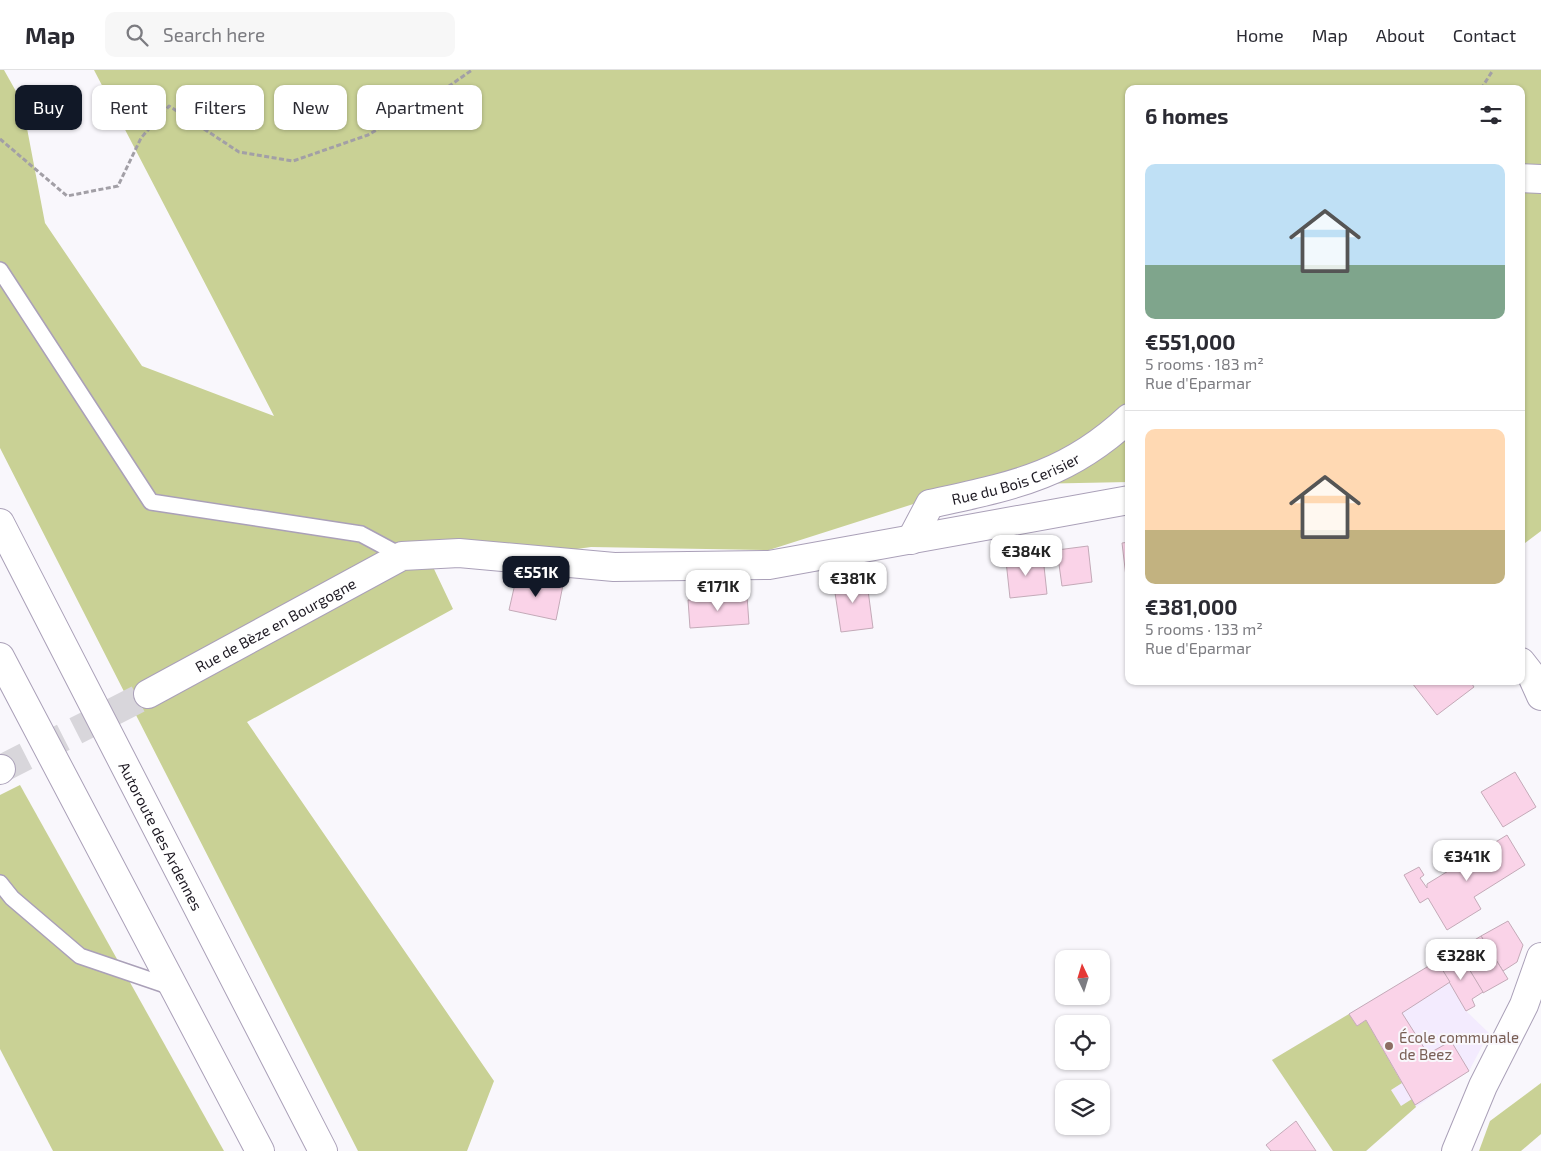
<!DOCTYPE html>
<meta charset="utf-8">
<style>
:root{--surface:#fff;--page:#f7f7f7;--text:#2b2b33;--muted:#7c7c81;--line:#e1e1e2;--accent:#111827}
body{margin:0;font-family:"Exo 2",sans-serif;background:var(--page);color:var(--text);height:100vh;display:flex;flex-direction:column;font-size:19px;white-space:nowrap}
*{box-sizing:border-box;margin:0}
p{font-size:16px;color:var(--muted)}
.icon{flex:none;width:28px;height:28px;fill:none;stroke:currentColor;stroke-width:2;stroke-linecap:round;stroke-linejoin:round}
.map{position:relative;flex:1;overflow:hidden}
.drawer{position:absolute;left:1125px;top:15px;width:400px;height:600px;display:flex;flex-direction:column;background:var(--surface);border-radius:10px;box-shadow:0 1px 4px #0004}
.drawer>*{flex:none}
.guide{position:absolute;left:15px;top:15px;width:475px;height:45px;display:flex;gap:10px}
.needle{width:32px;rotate:356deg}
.buttons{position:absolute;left:1055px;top:880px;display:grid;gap:10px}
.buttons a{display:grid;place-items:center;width:55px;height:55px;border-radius:10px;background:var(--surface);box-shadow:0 1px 4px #0004;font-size:25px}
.price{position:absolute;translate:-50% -42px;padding:0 11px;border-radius:10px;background:#fff;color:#222;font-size:16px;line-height:32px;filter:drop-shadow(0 1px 2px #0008)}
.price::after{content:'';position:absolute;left:50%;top:30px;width:15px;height:11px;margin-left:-8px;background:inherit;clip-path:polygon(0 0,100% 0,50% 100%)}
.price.selected{background:var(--accent);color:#fff}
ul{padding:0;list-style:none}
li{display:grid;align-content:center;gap:10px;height:265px;padding:0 20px}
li+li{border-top:1px solid var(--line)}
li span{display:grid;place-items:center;height:155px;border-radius:10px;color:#555}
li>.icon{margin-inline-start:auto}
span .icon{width:90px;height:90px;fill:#fffc;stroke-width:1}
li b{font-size:21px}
h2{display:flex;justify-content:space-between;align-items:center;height:60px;padding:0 20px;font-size:21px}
.tag{padding:0 18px;border-radius:10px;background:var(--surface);box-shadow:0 1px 4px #0004;font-size:18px;line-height:45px}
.tag.selected{background:var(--accent);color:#fff}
header{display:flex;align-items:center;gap:30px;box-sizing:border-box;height:70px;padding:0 25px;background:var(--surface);border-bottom:1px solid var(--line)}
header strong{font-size:24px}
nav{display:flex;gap:28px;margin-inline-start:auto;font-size:18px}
.search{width:350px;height:45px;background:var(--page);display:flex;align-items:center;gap:12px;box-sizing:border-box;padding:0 18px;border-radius:10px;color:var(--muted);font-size:19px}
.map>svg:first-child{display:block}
.built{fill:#f3ebfe}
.green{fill:#c9d195}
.building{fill:#fad3e8;stroke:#c4aab8}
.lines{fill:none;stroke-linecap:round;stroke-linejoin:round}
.minor-tunnel{stroke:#d8d6db;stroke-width:28;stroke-dasharray:28 14;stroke-linecap:butt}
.service-casing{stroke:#aaa0b8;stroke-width:18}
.minor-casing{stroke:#aaa0b8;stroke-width:30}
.motorway-casing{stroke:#aaa0b8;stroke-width:30}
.path{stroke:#a29fa6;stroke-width:3;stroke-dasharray:5 2.5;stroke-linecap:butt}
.service{stroke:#fff;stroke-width:15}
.minor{stroke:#fff;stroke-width:28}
.motorway{stroke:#fff;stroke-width:28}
.education-dot{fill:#8d6e63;stroke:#f9f7fc;stroke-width:2}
.labels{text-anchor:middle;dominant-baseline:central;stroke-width:4;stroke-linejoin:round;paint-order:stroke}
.street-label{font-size:15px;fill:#1e1a23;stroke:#f9f7fc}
.education-label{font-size:15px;fill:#785e54;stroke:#f9f7fc;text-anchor:start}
</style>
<header>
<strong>Map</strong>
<div class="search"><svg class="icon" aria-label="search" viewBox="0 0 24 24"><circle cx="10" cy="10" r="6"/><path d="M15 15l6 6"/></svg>Search here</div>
<nav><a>Home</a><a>Map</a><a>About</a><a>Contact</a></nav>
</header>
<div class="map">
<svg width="1541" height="1081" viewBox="0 0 1541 1081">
<rect width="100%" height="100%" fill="#f9f7fc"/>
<polygon class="built" points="1437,891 1466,941 1489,963 1469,1001 1416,1037 1366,1081 1333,1081 1272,990"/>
<g class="green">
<polygon points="0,0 4,0 22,32 45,153 142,296 274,346 94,0 1541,0 1541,461 1521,476 1521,19 1129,19 1129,412 973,415 769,480 591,477 434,499 453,539 247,652 494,1011 467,1081 358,1081 0,378"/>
<polygon points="20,715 224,1081 53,1081 0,979 0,725"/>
<polygon points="1349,944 1357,956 1366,950 1402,1013 1391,1020 1401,1036 1412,1029 1416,1037 1366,1081 1333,1081 1272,990"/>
<polygon points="1541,1013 1541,1064 1521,1081 1479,1081 1490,1051"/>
</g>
<g class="building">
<polygon points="1129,472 1129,507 1126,507 1122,473"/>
<polygon points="1088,476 1092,512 1062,516 1057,480"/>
<polygon points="1043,487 1047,524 1010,528 1006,491"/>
<polygon points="517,505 563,515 556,550 509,540"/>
<polygon points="866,505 873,558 841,562 833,510"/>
<polygon points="747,526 749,554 690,558 688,530"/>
<polygon points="1414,611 1470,611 1474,617 1437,645 1412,613"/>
<polygon points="1515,702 1536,737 1503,757 1481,722"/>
<polygon points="1507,765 1525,795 1474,827 1481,839 1447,860 1428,828 1420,833 1404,805 1419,797 1424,805 1420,808 1427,818 1427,814"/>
<polygon points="1508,851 1523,875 1517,892 1503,901 1481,866"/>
<polygon points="1481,866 1508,909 1483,923 1463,889 1457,893 1452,884"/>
<polygon points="1446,886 1452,895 1463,889 1483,922 1472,929 1475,936 1466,941 1437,891"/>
<polygon points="1437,891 1450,912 1402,943 1428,984 1451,971 1469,1001 1415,1035 1366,950 1357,956 1349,944"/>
<polygon points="1296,1051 1316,1081 1271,1081 1266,1075"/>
</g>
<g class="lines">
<polyline class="minor-tunnel" points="1,699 148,624"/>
<defs>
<g id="service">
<polyline points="0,200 151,432 361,464 402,486"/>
<polyline points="0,813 12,828 80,886 174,918"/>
</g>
<g id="minor">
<polyline points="1521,108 1541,109"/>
<path id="s1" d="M911,470L930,434C1011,416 1066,407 1129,348"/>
<polyline points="1521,592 1532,606 1541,626"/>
<path id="s2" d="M148,624L402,486L459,483L614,497L769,495L1129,430"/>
<polyline points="0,700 1,699"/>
<polyline points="1456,1081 1483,1016 1524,935 1541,887"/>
</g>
<g id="motorway">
<path id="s3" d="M0,453L323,1081"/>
<polyline points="0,587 260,1081"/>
</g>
</defs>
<use href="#service" class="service-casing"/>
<use href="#minor" class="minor-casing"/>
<use href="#motorway" class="motorway-casing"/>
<g class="path">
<polyline points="1481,19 1493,0"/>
<polyline points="0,69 67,126 118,116 141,68 169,36 239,82 293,91 368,65 429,30 472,0"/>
</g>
<use href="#service" class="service"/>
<use href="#minor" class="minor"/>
<use href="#motorway" class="motorway"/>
</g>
<circle class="education-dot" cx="1389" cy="976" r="5"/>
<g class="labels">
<g class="street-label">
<text stroke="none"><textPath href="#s1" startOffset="130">Rue du Bois Cerisier</textPath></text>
<text stroke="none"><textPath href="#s2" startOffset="145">Rue de Bèze en Bourgogne</textPath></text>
<text stroke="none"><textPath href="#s3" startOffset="352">Autoroute des Ardennes</textPath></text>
</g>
<g class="education-label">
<text x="1399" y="967">École communale<tspan x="1399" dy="17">de Beez</tspan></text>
</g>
</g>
</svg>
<div class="buttons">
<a><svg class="needle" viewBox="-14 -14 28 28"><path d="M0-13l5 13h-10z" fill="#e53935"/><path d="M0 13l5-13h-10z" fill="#7c7c81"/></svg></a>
<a><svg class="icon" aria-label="locate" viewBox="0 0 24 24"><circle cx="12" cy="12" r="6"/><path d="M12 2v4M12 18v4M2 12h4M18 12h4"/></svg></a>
<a><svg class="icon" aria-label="layers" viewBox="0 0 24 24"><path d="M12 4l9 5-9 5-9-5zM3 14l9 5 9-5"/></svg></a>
</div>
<b class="price" style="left:1026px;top:507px">€384K</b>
<b class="price selected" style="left:536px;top:528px">€551K</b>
<b class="price" style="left:853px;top:534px">€381K</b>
<b class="price" style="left:718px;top:542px">€171K</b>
<b class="price" style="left:1467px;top:812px">€341K</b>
<b class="price" style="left:1461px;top:911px">€328K</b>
<div class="guide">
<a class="tag selected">Buy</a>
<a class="tag">Rent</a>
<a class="tag">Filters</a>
<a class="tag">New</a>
<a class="tag">Apartment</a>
</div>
<section class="drawer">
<h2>6 homes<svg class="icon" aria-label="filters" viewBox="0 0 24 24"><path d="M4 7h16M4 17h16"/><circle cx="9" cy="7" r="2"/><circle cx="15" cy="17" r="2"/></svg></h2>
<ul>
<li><span style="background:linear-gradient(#bfe0f5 65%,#7fa58c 0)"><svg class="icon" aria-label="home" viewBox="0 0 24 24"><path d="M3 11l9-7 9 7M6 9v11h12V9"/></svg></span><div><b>€551,000</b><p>5 rooms · 183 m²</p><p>Rue d'Eparmar</p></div></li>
<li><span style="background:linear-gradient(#ffd9b3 65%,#c2b280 0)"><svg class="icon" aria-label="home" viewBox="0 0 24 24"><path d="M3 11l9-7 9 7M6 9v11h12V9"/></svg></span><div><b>€381,000</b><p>5 rooms · 133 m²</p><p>Rue d'Eparmar</p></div></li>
</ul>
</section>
</div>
